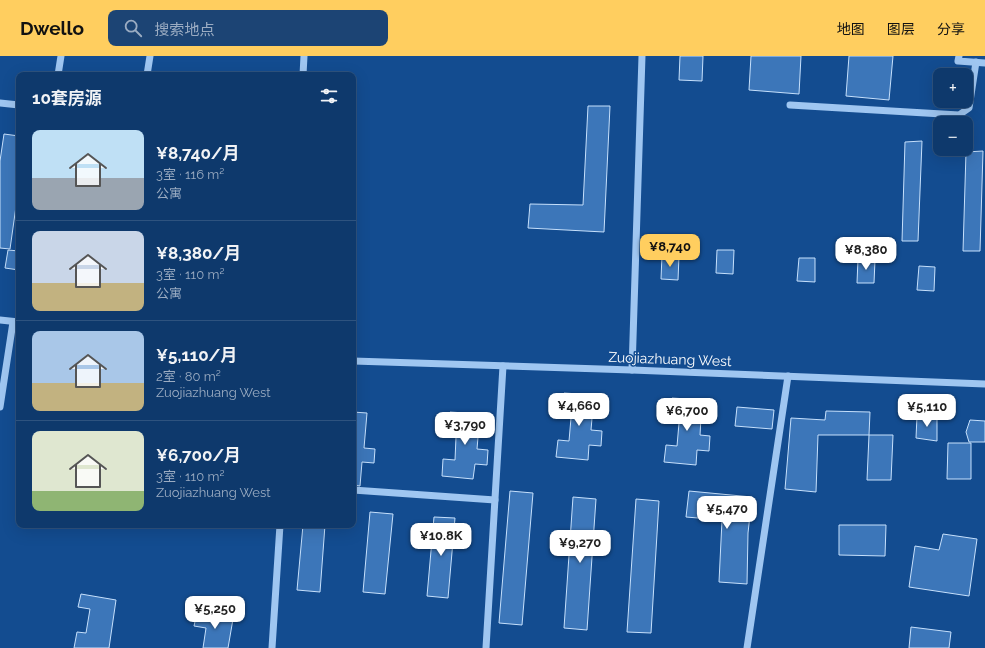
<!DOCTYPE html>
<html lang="zh">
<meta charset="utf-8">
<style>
:root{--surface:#0e396c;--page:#1c4474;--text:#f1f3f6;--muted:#9bacc2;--line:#2e537f;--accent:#ffce5f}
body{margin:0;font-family:Raleway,"Noto Sans SC",sans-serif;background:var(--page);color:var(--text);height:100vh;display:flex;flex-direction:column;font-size:15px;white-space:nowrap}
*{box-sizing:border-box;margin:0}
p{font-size:13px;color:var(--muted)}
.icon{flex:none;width:22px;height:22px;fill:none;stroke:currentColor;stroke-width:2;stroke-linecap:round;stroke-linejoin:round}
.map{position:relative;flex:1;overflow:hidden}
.details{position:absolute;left:16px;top:16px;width:340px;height:456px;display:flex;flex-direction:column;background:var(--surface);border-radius:8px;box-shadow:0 4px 16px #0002,0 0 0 1px var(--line)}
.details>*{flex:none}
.controls{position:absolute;left:933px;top:12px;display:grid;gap:8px}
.controls a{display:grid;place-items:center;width:40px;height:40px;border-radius:8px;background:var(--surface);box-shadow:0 4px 16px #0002,0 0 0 1px var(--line);font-size:20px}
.price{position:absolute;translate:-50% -34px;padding:0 9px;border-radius:8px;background:#fff;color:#222;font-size:13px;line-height:26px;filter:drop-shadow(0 1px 2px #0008)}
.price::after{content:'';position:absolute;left:50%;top:24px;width:12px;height:9px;margin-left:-6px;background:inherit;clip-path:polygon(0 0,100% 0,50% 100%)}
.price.current{background:var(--accent);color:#111}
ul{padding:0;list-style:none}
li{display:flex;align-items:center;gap:12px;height:100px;padding:0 16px}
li+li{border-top:1px solid var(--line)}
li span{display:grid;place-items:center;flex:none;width:112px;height:80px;border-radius:8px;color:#555}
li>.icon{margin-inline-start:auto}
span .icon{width:48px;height:48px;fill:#fffc;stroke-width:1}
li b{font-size:17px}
h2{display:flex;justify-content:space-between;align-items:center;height:48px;padding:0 16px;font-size:17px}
header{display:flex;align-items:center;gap:24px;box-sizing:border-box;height:56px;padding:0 20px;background:var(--accent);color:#111}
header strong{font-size:19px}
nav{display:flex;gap:22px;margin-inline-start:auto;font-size:14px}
.search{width:280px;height:36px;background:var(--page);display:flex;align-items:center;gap:10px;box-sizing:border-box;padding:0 14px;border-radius:8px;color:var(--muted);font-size:15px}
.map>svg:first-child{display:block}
.building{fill:#3c76b9;stroke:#c6e0fc}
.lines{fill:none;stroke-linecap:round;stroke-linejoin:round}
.minor{stroke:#9fc6f1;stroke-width:7}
.labels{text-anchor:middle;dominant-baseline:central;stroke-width:3;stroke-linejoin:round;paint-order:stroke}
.street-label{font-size:14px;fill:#fff;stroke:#134c90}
</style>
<header>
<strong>Dwello</strong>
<div class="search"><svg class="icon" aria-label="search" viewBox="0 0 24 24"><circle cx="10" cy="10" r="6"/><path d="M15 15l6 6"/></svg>搜索地点</div>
<nav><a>地图</a><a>图层</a><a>分享</a></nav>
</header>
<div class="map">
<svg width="985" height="592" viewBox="0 0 985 592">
<rect width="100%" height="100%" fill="#134c90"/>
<g class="building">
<polygon points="680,0 703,0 702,25 679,24"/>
<polygon points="751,0 801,0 799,38 749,34"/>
<polygon points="849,0 893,0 889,44 846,40"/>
<polygon points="588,50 610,50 604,176 528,172 530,148 583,149"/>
<polygon points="4,78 19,80 19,129 10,193 0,192 0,105"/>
<polygon points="922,85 918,185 902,185 905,86"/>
<polygon points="983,95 980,195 963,195 966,96"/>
<polygon points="8,194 19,195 19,214 5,212"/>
<polygon points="717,194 734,194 733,218 716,217"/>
<polygon points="662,199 679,200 678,224 661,223"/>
<polygon points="799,202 815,202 815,226 797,225"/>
<polygon points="858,203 875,204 874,227 857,227"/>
<polygon points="919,210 935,211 934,235 917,234"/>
<polygon points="564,337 594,339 591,374 602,375 601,390 589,389 588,404 556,401 558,384 569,385 571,362 562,361"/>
<polygon points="672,342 702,344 700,379 710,380 709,395 697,394 696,409 664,406 666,389 677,390 679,367 670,366"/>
<polygon points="737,351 774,354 772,373 735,370"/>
<polygon points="826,355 870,356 869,379 818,379 816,436 785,433 791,362 825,364"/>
<polygon points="353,356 367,357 364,392 375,393 374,407 362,406 360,430 353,429"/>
<polygon points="450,356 480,358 477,393 488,394 487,409 475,408 473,423 442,420 443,403 455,404 456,381 448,380"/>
<polygon points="917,360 937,361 937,385 916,382"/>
<polygon points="970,364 985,365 985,386 969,386 966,376"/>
<polygon points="869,379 893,379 891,424 867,424"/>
<polygon points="948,387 971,387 971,423 947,423"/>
<polygon points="510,435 533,437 522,569 499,567"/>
<polygon points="689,435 752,441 748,477 747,528 719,526 722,464 686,461"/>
<polygon points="573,441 596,443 587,574 564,572"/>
<polygon points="636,443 659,445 651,577 627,576"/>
<polygon points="370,456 393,458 385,538 363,536"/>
<polygon points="434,461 455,462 448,542 427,540"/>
<polygon points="303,469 325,469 320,536 297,534"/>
<polygon points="839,469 886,469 885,500 839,499"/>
<polygon points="943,478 977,483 969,540 909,531 915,490 939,494"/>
<polygon points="81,538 116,544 109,592 74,592 77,576 86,577 90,553 78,551"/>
<polygon points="197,557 233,563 228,592 203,592 206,572 194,570"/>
<polygon points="911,571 951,576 949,592 909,592"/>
</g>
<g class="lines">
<g class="minor">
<polyline points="959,0 958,5 985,7"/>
<polyline points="58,19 61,0"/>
<polyline points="147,19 150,0"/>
<polyline points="303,19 304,0"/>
<polyline points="0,47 19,49"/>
<polyline points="790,49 959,59 969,52 976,6"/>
<polyline points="0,264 19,266"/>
<polyline points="353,305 632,314 985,328"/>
<polyline points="632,314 642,0"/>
<polyline points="0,351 13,266"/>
<polyline points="353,434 495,444"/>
<polyline points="272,592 280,469"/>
<polyline points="486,592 503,310"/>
<polyline points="747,592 788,320"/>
</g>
</g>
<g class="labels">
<g class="street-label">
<text transform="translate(670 303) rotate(2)">Zuojiazhuang West</text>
</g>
</g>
</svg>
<div class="controls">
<a>+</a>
<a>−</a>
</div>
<b class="price current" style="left:670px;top:212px">¥8,740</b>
<b class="price" style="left:866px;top:215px">¥8,380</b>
<b class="price" style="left:579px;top:371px">¥4,660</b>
<b class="price" style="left:927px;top:372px">¥5,110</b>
<b class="price" style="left:687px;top:376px">¥6,700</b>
<b class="price" style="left:465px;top:390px">¥3,790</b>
<b class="price" style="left:727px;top:474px">¥5,470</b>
<b class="price" style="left:441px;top:501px">¥10.8K</b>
<b class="price" style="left:580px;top:508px">¥9,270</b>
<b class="price" style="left:215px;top:574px">¥5,250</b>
<section class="details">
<h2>10套房源<svg class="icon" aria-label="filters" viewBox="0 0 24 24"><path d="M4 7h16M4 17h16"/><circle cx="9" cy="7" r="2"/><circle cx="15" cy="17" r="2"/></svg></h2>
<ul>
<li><span style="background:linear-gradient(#bfe0f5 60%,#9aa5b1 0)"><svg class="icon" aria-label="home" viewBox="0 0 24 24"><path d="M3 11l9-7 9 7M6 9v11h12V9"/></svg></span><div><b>¥8,740/月</b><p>3室 · 116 m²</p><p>公寓</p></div></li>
<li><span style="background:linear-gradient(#c9d6e8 65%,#c2b280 0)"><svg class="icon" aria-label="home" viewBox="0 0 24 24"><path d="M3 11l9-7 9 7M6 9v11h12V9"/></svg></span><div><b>¥8,380/月</b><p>3室 · 110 m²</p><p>公寓</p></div></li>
<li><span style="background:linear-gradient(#a9c7e8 65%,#c2b280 0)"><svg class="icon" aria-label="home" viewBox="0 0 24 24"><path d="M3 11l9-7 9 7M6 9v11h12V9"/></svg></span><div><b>¥5,110/月</b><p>2室 · 80 m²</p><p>Zuojiazhuang West</p></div></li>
<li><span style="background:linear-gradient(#dfe7d0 75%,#8fb573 0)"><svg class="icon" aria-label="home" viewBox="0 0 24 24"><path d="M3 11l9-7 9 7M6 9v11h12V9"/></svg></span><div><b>¥6,700/月</b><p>3室 · 110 m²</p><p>Zuojiazhuang West</p></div></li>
</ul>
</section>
</div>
